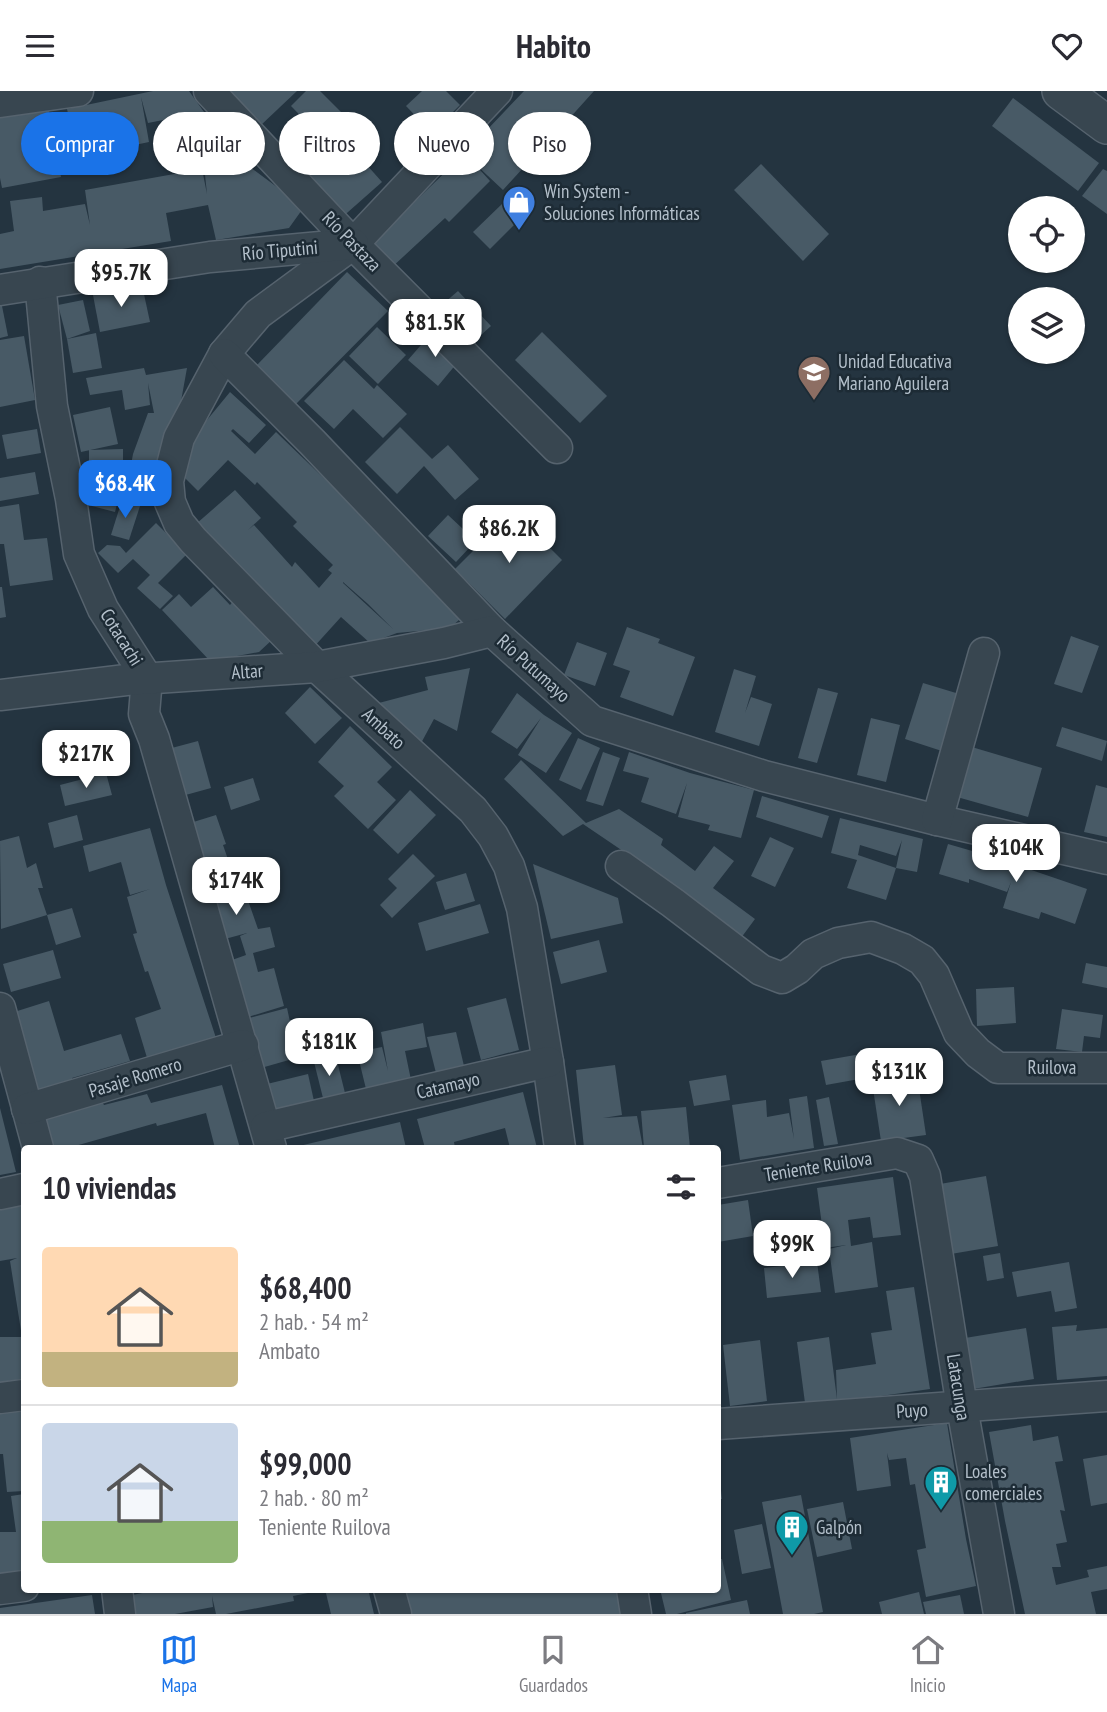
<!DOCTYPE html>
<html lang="es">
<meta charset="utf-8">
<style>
:root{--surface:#fff;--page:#f7f7f7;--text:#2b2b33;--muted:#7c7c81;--line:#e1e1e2;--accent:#1a73e8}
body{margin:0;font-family:"PT Sans Narrow",sans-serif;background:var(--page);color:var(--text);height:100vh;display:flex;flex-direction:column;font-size:26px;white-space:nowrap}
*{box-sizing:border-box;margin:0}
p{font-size:23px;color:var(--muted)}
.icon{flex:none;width:38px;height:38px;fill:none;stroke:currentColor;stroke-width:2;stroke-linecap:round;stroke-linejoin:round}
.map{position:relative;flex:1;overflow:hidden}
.drawer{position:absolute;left:21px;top:1054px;width:700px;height:448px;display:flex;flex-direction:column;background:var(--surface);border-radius:7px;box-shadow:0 2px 5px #0004}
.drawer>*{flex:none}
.hud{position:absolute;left:21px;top:21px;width:700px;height:63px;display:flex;gap:14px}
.fabs{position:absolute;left:1008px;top:105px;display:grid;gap:14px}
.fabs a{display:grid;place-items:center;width:77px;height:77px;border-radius:50%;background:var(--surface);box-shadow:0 2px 5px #0004;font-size:35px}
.price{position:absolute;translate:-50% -60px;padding:0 16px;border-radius:14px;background:#fff;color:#222;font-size:23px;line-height:46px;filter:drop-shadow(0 2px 4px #0008)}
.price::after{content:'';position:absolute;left:50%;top:42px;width:21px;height:16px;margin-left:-10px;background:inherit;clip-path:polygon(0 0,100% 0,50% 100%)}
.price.on{background:var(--accent);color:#fff}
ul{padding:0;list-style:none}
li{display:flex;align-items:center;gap:21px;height:175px;padding:0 21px}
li+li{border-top:2px solid var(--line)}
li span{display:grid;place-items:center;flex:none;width:196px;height:140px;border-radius:7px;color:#555}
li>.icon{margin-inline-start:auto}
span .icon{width:84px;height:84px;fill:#fffc;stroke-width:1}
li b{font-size:30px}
h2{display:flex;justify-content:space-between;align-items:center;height:84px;padding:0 21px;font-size:30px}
.pill{padding:0 24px;border-radius:32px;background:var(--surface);box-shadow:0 2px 5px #0004;font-size:24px;line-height:63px}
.pill.on{background:var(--accent);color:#fff}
header{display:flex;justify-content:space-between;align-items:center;height:91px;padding:0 21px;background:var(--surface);font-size:32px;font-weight:800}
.tab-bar{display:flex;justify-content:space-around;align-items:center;height:98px;border-top:2px solid var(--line);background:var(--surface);font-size:19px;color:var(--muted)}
.tab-bar a{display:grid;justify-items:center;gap:4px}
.tab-bar .on{color:var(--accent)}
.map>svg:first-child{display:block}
.building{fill:#485a66;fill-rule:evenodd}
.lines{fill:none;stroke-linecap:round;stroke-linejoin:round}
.minor-casing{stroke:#56636e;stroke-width:33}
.tertiary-casing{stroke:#56636e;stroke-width:40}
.minor{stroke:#384650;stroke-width:30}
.tertiary{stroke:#384650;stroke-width:37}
.labels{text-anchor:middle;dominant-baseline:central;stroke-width:5;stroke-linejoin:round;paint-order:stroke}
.poi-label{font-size:19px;fill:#b4c0cb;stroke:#1d2b35;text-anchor:start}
.street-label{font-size:19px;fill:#b4c0cb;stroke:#1d2b35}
</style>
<header><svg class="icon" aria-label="menu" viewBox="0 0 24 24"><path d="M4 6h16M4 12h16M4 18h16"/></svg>Habito<svg class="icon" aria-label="heart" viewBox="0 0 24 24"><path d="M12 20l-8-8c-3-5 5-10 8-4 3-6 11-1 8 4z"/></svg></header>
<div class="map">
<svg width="1107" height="1523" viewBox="0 0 1107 1523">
<rect width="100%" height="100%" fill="#243440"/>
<g class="building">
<polygon points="153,0 189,0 204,21 148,32 141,6 149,51 78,66 67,18"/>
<polygon points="226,0 297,0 260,35"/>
<polygon points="306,0 320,0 346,26 323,48 291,15"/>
<polygon points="422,0 446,0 460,14 432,42 406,15"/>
<polygon points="524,0 594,0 567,30 561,24 531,59 535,64 503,99 472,70 490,90 449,131 445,127 390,178 368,156 464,63"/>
<polygon points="1013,7 1099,72 1078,100 992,35"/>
<polygon points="48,14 61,86 2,97 0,87 0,23"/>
<polygon points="214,33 234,63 209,67 195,45"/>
<polygon points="341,45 382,91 339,129 298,83"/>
<polygon points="239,68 304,116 289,137 216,149 208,114 166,122 171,150 0,178 0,143 14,140 10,110 42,106 43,120 85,113 90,134 85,99 202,78 207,103 204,74"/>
<polygon points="761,73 829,143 803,170 734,99"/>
<polygon points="1103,78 1107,80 1107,123 1082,105"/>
<polygon points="503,112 519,129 490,158 473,141"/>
<polygon points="347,181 388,220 296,313 257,274"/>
<polygon points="142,194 150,231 100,241 93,204"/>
<polygon points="458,200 491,235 471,253 437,218"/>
<polygon points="83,209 90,240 67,248 58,214"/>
<polygon points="1,210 8,245 0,247 0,211"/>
<polygon points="377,236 406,264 378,293 349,265"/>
<polygon points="433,240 462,266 438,295 408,269"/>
<polygon points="542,241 607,305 580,332 515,269"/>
<polygon points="96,242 102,277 73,282 67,248"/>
<polygon points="24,245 35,309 0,316 0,249"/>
<polygon points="344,269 374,298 377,294 407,323 383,347 353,318 334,338 304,310"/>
<polygon points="144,277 146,284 187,277 178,327 143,406 126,401 133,363 148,322 154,322 148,292 150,314 125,319 122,299 90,304 86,287"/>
<path d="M230,301L266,334L249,352L233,338L231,340L255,363L276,341L332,395L460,528L450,537L397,542L370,552L341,526L312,558L196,433L235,399L261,427L248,439L254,434L292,476L295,471L319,497L332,482L328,479L333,474L293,435L297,431L257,391L255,394L228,369L198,400L183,385L198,340ZM343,491L368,513L393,538L343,492Z"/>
<polygon points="110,316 118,353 81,361 73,324"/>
<polygon points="400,336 432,368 448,354 479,388 455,409 424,375 397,403 365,371"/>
<polygon points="37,338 41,362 7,368 2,344"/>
<polygon points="123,358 123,375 89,375 89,359"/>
<polygon points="35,381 39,403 0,410 0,387"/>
<polygon points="120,401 115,421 88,414 87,402"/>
<polygon points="122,409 140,415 129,449 111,444"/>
<polygon points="19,413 24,449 47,447 53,489 10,495 4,453 0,453 0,416"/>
<polygon points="513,420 562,469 505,528 455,478"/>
<polygon points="448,424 463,438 473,428 485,440 456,471 428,445"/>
<polygon points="156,432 187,463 158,492 173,505 160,518 137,497 150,484 133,468 118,482 98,462 107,454 120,455 126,462"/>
<polygon points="0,496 2,496 6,526 0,527"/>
<polygon points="213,496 230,514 235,508 273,548 259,561 210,570 162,519 179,503 191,516"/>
<polygon points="627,536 660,548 658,552 695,566 673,625 620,606 630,580 613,574"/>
<polygon points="1071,545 1099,555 1082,602 1054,593"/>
<polygon points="577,551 607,562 595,595 564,584"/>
<polygon points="470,577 457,640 434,628 419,656 375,613 428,599 425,586"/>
<polygon points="734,578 756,585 745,622 751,606 772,613 759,655 715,641"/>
<polygon points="923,592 966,605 948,662 905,648"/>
<polygon points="310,596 342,627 315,653 285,622"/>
<polygon points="818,597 838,602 817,672 798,667"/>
<polygon points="517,602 544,624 572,642 546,682 518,664 541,627 517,658 491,641"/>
<polygon points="871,627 900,634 886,691 857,684"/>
<polygon points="350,635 392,676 377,691 396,709 368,738 334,705 344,695 318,671"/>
<polygon points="1062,636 1107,650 1102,670 1056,655"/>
<polygon points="578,647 600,657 581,699 559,689"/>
<polygon points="198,650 211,697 182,705 168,658"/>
<polygon points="965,654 1042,677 1028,726 950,704"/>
<polygon points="603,661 620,667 603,715 586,710"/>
<polygon points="629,661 690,682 754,699 741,747 708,739 710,734 678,726 687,692 676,723 641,711 649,687 623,680"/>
<polygon points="521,669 586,732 619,718 663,748 661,754 695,780 714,755 734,770 713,797 755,828 741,847 645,775 583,733 563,745 504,688"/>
<polygon points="106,682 112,704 65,715 60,694"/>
<polygon points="253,687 260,709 231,719 224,696"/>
<polygon points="1096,694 1107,697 1107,746 1084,741"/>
<polygon points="410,699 436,724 398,763 373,739"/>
<polygon points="762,705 829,725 822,747 756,726"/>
<polygon points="77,724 83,749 54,757 48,732"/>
<polygon points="216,724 226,753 223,754 231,777 236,775 258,838 270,836 275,856 253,862 258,881 274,877 284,915 248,926 232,869 246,864 240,845 247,842 225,848 187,733"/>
<polygon points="840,727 923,748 917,781 896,777 902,749 896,765 860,754 858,764 896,777 886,809 847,797 857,769 831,762"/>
<polygon points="150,737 166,794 217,950 148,970 135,927 161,918 148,880 145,881 133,843 137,842 127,806 150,798 130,804 121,771 89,781 83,755"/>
<polygon points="19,745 27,777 36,772 43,797 38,797 47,824 1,838 0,750"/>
<polygon points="770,746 794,757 775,796 751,785"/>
<polygon points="948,753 993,766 1087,798 1075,833 1041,821 1039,828 1003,817 1011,791 1007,801 969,788 969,792 939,783"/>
<polygon points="413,763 435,785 392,827 380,814 397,797 388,788"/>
<polygon points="533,773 618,807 623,832 551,848"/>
<polygon points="466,782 475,810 445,819 436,791"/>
<polygon points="480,813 489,842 426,860 418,832"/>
<polygon points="72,817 81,846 56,854 47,824"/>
<polygon points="599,849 607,881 561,893 553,861"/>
<polygon points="53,859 61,887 11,901 3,873"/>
<polygon points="1086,872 1107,876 1107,897 1082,892"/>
<polygon points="1014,896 1016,932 977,935 976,898"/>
<polygon points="506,907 519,959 481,969 467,917"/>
<polygon points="49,910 64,960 121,943 130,970 72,987 74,994 35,1005 11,922"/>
<polygon points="287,917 294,949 297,947 303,965 261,977 249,927"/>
<polygon points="1062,918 1103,924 1100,947 1084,945 1082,961 1056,958"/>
<polygon points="423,932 427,956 405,960 411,989 366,998 357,961 382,956 388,980 381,941"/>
<polygon points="456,941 464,975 436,982 427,946"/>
<polygon points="861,963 865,987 826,994 821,970"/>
<polygon points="336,966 345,1002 323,1007 314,971"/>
<polygon points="615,974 622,1024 603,1027 637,1025 643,1057 584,1057 576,979"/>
<polygon points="308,983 314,1010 274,1020 267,993"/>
<polygon points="726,984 730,1009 694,1015 689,990"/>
<polygon points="917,984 926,1044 881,1050 872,991"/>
<polygon points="222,994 240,1057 215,1057 206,1022 157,1035 156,1032 68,1057 52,1057 43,1027 101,1009 104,1014 147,1003 151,1012"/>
<polygon points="523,1001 537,1057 510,1057 505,1037 454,1051 455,1057 425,1057 417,1028"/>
<polygon points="807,1005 814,1057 740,1069 732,1014 766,1009 767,1026 789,1022 794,1048 789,1008"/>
<polygon points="829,1006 838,1053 824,1055 816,1009"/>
<polygon points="686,1016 690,1057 644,1057 641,1020"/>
<polygon points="0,1017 16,1081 0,1084"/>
<polygon points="400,1031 406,1057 295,1057 295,1056"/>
<polygon points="986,1085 998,1155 951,1163 940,1093"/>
<polygon points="893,1086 901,1144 873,1147 870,1126 848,1129 851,1155 872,1151 878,1196 835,1202 829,1158 846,1154 825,1157 817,1097"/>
<polygon points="748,1109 753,1145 718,1151 718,1114"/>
<polygon points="24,1110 24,1288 0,1291 0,1246 22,1246 10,1170 17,1167 0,1170 0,1115"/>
<polygon points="1000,1162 1004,1187 987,1190 983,1165"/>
<polygon points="817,1171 821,1201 767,1207 764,1177"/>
<polygon points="1069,1171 1077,1217 1055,1221 1051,1200 1017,1206 1012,1181"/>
<polygon points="914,1196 930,1298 881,1305 805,1312 797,1251 829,1246 837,1308 836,1279 876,1273 871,1242 892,1239 886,1200"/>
<polygon points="1077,1234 1076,1240 1107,1237 1107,1285 1057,1289 1052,1236"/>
<polygon points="1026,1237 1034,1288 973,1298 965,1247"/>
<polygon points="760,1249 767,1310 730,1315 723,1254"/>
<polygon points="24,1317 24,1400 7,1401 3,1363 0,1363 0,1320"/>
<polygon points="947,1332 966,1448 976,1495 926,1506 917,1459 926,1457 915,1393 910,1394 906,1367 889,1369 887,1362 891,1395 857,1400 850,1347"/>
<polygon points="1031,1334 1033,1350 1058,1345 1063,1370 1055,1371 1065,1420 1060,1419 1067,1451 1056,1453 1061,1476 1052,1476 1056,1494 1089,1486 1087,1479 1107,1475 1107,1498 1091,1501 1096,1523 1025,1523 1005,1430 989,1341"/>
<polygon points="1107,1364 1107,1412 1091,1415 1083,1368"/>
<polygon points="718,1383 719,1383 722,1408 718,1408"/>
<polygon points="24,1403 24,1480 0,1483 0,1441 16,1441 11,1405"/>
<polygon points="801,1404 823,1521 814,1523 783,1523 762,1411"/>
<polygon points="843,1411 852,1458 817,1466 807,1418"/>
<polygon points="762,1433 771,1477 742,1483 734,1439"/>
<polygon points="718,1468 722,1468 731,1509 677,1523 666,1523 660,1498 718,1498"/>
<polygon points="163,1498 323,1498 323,1499 293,1505 294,1510 226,1523 216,1523 212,1505 213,1516 175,1523 135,1523 132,1504"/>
<polygon points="325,1498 368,1498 374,1523 331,1523"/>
<polygon points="396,1498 626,1498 630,1523 403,1523"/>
<polygon points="919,1501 924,1523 882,1523 879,1511"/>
<polygon points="92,1504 95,1523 0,1523 0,1517"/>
<polygon points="960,1504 964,1523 926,1523 923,1511"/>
<polygon points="747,1509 750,1523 686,1523 686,1522"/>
</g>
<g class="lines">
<defs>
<g id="minor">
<polyline points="209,0 353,153 557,357"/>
<polyline points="497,0 353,153 258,223 224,263 179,347 168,390 170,411 179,432 193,449 317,576 473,719 493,745 509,775 522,817 548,971 560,1057"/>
<polyline points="0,11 78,0"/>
<polyline points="40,191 52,315 71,408 79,463 103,518 147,587 144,623 154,648 271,1057"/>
<polyline points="0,199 210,166 353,153"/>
<polyline points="224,263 312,351 492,540 592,630 764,685 937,729 1107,768"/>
<polyline points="0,604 126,589 317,576 444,552 492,540"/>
<polyline points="937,729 984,562"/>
<polyline points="621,775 673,812 761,879 782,887 797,878 813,863 838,852 871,846 903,858 922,869 934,884 959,942 978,962 998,977 1107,977"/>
<polyline points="0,917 38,1057"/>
<polyline points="27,1018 243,954"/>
<polyline points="266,1036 548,971"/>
<polyline points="718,1092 897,1062 918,1069 925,1085 962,1316 999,1523"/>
<polyline points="0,1103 24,1098"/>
<polyline points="0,1307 24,1304"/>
<polyline points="718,1333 1107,1305"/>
<polyline points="0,1498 24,1495"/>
<polyline points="117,1498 120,1523"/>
<polyline points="389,1498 396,1523"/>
<polyline points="632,1498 636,1523"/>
</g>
<polyline id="tertiary" points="1061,0 1107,34"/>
</defs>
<use href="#minor" class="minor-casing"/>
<use href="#tertiary" class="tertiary-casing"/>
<use href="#minor" class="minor"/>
<use href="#tertiary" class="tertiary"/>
</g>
<defs>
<symbol id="shop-pin" viewBox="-11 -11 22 30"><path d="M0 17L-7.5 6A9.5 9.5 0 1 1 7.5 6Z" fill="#3f7fe0" stroke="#1d2b35"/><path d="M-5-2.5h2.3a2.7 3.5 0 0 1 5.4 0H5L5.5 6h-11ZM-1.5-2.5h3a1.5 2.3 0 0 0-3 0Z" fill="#fff"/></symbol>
<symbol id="school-pin" viewBox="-11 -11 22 30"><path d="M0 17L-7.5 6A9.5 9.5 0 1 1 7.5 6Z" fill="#8d6e63" stroke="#1d2b35"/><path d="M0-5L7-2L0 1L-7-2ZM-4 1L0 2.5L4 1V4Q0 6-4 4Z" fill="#fff"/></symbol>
<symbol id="building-pin" viewBox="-11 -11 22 30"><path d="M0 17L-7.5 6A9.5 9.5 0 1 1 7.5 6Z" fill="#0f9aa8" stroke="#1d2b35"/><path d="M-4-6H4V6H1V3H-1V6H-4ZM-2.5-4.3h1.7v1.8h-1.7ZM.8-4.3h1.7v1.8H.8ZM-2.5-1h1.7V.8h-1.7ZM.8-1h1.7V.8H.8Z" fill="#fff"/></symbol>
</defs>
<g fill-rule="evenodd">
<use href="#shop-pin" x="500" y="92" width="38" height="52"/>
<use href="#school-pin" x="795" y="262" width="38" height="52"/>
<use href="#building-pin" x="922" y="1372" width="38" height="52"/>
<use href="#building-pin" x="773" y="1417" width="38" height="52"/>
</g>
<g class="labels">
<g class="poi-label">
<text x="544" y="100">Win System -<tspan x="544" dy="22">Soluciones Informáticas</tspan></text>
<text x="838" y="270">Unidad Educativa<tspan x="838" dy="22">Mariano Aguilera</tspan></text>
<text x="965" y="1380">Loales<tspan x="965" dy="22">comerciales</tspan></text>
<text x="816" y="1436">Galpón</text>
</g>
<g class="street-label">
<text transform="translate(352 150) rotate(46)">Río Pastaza</text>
<text transform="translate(280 159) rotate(-5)">Río Tiputini</text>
<text transform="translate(122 546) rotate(58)">Cotacachi</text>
<text transform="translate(534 577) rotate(42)">Río Putumayo</text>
<text transform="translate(247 580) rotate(-4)">Altar</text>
<text transform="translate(384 637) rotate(43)">Ambato</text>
<text x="1052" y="976">Ruilova</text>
<text transform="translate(135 986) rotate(-17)">Pasaje Romero</text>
<text transform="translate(448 994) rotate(-13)">Catamayo</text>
<text transform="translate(818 1075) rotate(-9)">Teniente Ruilova</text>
<text transform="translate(959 1296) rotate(81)">Latacunga</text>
<text transform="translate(912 1319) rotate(-4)">Puyo</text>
</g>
</g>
</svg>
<div class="fabs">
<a><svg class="icon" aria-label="locate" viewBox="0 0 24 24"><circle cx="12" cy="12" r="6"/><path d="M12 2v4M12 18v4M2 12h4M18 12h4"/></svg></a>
<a><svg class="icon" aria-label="layers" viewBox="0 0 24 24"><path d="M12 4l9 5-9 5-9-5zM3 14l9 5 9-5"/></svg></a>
</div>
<b class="price" style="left:121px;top:218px">$95.7K</b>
<b class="price" style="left:435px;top:268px">$81.5K</b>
<b class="price on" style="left:125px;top:429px">$68.4K</b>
<b class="price" style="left:509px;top:474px">$86.2K</b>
<b class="price" style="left:86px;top:699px">$217K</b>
<b class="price" style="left:1016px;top:793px">$104K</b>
<b class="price" style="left:236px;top:826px">$174K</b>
<b class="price" style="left:329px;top:987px">$181K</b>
<b class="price" style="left:899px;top:1017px">$131K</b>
<b class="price" style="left:792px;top:1189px">$99K</b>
<div class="hud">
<a class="pill on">Comprar</a>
<a class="pill">Alquilar</a>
<a class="pill">Filtros</a>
<a class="pill">Nuevo</a>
<a class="pill">Piso</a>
</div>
<section class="drawer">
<h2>10 viviendas<svg class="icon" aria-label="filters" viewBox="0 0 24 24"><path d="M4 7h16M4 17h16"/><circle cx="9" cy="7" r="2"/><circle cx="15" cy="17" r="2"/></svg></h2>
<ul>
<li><span style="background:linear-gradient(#ffd9b3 75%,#c2b280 0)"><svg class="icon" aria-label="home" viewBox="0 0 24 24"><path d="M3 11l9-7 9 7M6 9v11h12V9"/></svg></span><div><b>$68,400</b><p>2 hab. · 54 m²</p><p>Ambato</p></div></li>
<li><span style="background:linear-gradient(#c9d6e8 70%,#8fb573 0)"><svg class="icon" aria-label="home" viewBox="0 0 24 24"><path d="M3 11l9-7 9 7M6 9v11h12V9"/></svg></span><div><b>$99,000</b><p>2 hab. · 80 m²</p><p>Teniente Ruilova</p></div></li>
</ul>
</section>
</div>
<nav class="tab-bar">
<a class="on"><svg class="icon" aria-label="map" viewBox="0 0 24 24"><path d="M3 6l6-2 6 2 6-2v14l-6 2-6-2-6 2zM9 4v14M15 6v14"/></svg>Mapa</a>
<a><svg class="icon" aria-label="saved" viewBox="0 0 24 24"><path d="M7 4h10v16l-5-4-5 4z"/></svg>Guardados</a>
<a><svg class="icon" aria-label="home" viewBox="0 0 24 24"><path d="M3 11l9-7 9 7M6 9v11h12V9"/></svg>Inicio</a>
</nav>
